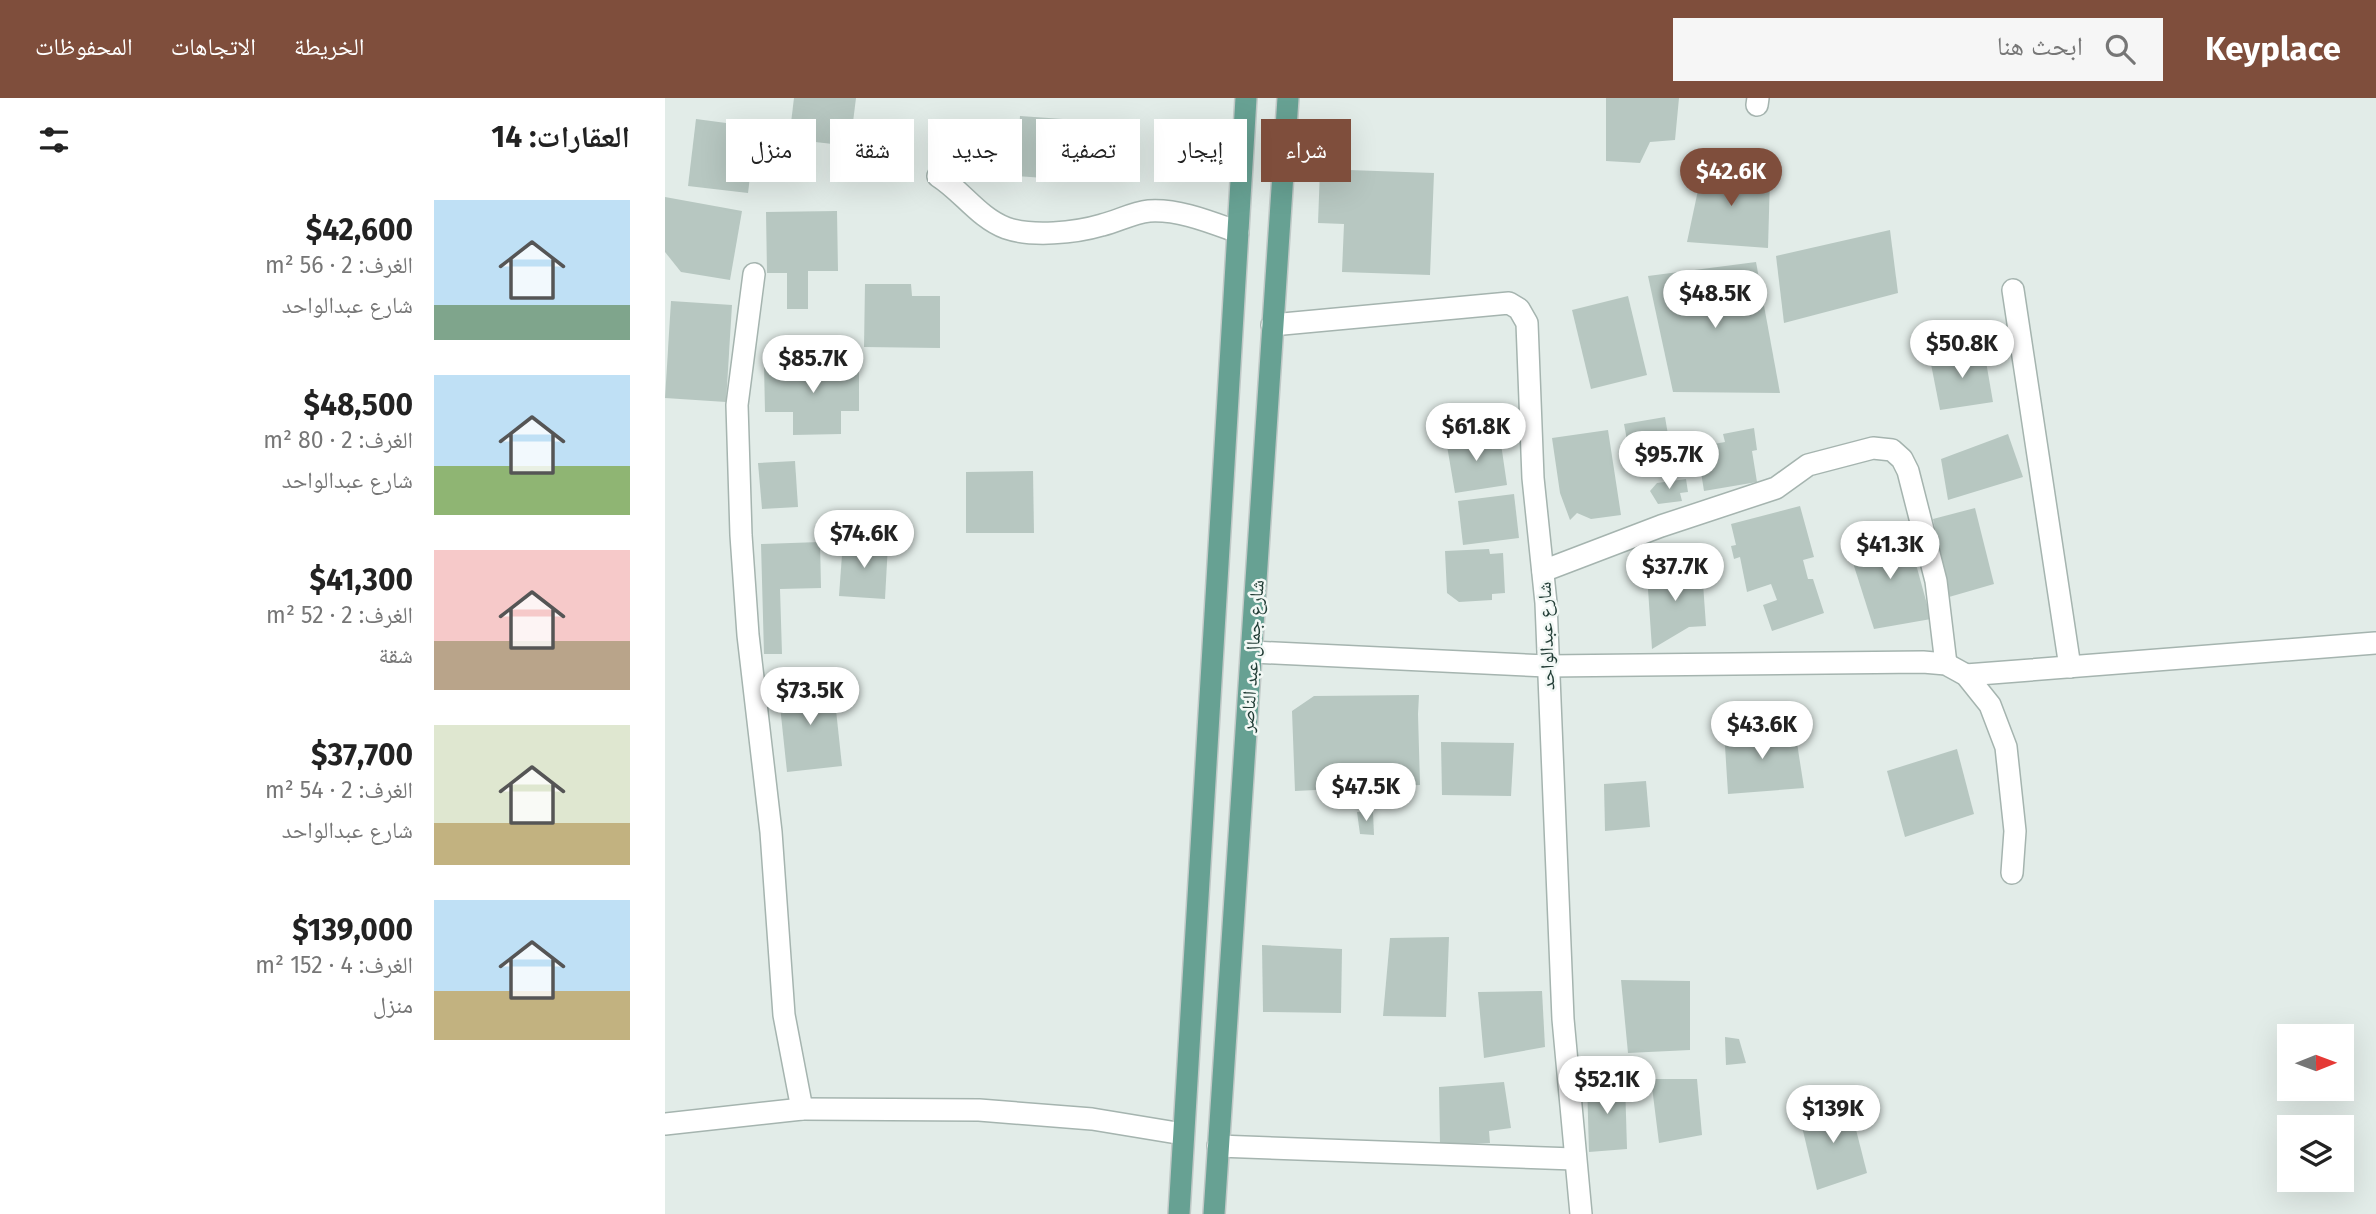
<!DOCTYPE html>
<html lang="ar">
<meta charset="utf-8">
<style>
:root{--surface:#fff;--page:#f6f6f6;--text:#222;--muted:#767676;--accent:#7f4e3c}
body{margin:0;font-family:"Fira Sans","Noto Naskh Arabic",sans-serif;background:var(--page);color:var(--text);direction:rtl;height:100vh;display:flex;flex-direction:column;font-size:26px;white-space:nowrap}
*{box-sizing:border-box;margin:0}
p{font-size:23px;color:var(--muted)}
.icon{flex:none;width:38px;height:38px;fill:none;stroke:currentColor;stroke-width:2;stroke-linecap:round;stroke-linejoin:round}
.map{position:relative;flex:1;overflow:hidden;direction:ltr}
.side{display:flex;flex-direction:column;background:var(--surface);width:665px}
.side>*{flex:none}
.hud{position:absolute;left:21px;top:21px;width:665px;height:63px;direction:rtl;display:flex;gap:14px}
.needle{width:46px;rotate:89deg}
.tools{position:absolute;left:1612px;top:926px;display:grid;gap:14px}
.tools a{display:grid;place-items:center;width:77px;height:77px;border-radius:0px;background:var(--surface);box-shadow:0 7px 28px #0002;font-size:35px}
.price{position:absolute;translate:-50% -60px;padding:0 16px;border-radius:24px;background:#fff;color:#222;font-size:23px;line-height:46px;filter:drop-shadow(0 2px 4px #0008)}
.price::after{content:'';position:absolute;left:50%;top:42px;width:21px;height:16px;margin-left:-10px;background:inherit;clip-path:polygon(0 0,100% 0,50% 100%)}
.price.active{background:var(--accent);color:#fff}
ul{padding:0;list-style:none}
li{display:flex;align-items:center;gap:21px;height:175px;padding:0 35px}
li span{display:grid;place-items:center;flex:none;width:196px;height:140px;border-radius:0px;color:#555}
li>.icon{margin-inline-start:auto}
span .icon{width:84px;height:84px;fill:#fffc;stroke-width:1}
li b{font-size:30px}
h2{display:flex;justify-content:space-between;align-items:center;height:84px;padding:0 35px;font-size:30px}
.pill{padding:0 24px;border-radius:0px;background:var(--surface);box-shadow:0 7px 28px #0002;font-size:24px;line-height:63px}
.pill.active{background:var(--accent);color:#fff}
header{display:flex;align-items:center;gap:42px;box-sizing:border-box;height:98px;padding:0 35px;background:var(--accent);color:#fff}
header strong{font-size:33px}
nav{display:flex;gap:38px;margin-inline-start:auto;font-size:24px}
.search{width:490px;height:63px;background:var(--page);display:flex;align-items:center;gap:18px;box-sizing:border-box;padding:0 24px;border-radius:0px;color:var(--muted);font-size:26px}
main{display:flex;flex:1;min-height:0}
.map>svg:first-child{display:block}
.building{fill:#b7c7c1}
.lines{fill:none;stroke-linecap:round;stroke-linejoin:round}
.minor-casing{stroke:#a5b4af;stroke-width:24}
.primary-casing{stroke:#c1c9c7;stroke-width:24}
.minor{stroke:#fff;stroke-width:21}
.primary{stroke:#67a193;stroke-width:21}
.labels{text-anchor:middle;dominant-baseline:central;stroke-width:5;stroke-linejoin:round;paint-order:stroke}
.street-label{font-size:19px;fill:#223d36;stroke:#f2f8f5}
</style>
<header>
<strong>Keyplace</strong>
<div class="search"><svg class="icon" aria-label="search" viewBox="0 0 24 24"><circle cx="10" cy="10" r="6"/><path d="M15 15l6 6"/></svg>ابحث هنا</div>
<nav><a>الخريطة</a><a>الاتجاهات</a><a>المحفوظات</a></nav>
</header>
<main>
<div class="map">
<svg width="1711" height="1116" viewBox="0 0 1711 1116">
<rect width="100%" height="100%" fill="#e2ece8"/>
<g class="building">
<polygon points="129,0 191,0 185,48 124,41"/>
<polygon points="941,0 1014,0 1010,42 985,44 975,65 941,63"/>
<polygon points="355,18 412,22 408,82 351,78"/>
<polygon points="31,21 91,29 83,95 23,88"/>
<polygon points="1039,64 1105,79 1103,150 1022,144"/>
<polygon points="655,71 769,75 765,177 677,174 679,126 653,125"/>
<polygon points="0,99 77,113 65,182 16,174 0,154"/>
<polygon points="172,113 173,173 143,173 143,211 122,211 122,175 102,175 101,114"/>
<polygon points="1225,132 1233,195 1119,225 1111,158"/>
<polygon points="1091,164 1115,295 1008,294 983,178"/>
<polygon points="200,186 246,186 247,198 275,198 275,250 199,249"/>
<polygon points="963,198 982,277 926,291 907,212"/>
<polygon points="6,203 67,207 61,304 0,300"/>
<polygon points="1319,252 1328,304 1275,312 1265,261"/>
<polygon points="194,266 194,313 176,313 176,336 128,337 128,314 100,314 99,267"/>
<polygon points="1000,319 1009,372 985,377 982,361 966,364 959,326"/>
<polygon points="1089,330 1092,352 1087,353 1092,384 1039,393 1032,349 1060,344 1058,336"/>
<polygon points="943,332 956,417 926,421 912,415 905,422 895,395 887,340"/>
<polygon points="796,334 798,344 835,339 842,387 790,395 780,336"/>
<polygon points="1343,336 1358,379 1283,402 1276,361"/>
<polygon points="130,363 133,409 97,411 93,365"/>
<polygon points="368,373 369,435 301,435 301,374"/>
<polygon points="1021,381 1023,394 1015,395 1017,403 993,406 985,393 992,385"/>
<polygon points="849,396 854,440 798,447 793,403"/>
<polygon points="1135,408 1149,459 1138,462 1143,481 1148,481 1159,515 1107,533 1098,507 1112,502 1106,486 1082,494 1075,459 1069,461 1066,448 1071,447 1066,426"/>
<polygon points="1310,410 1329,486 1284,499 1268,421"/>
<polygon points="1243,437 1266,521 1209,531 1182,446"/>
<polygon points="178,443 223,446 220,501 174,498"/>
<polygon points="155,444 156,490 115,491 117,556 99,556 96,446"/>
<polygon points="824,451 825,456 838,455 840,495 827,496 827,502 794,504 782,495 780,453"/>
<polygon points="1037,471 1041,528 1024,529 987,551 982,476"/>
<polygon points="168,584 177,668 122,674 113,589"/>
<polygon points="754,597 753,616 755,687 630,693 627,613 649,598"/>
<polygon points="1059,632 1130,632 1139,690 1063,696"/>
<polygon points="776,644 849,645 846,698 777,697"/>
<polygon points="1292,651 1309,716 1240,739 1222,673"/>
<polygon points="981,683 985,729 940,733 939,686"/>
<polygon points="692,714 708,714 709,737 695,736"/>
<polygon points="784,839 781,919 718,918 725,840"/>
<polygon points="597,847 677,851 676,915 598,914"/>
<polygon points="956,882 1025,883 1025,952 963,955"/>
<polygon points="877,893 880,949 819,960 813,894"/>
<polygon points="1060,939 1074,941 1081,965 1061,967"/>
<polygon points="986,981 1032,981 1037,1037 994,1045"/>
<polygon points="839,984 846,1030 824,1033 825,1045 775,1047 774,989"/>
<polygon points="922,984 960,984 962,1051 924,1054"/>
<polygon points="1184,1004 1202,1075 1152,1092 1134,1016"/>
</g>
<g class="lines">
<defs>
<g id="minor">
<polyline points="1092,7 1093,0"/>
<path d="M273,78C297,93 314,120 341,130C367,139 410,135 437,127C453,123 467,115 484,113C514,111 545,124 573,134"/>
<polyline points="1348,192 1405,569"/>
<polyline points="607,227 844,205 854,211 862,225 868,380 881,505 898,921 916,1116"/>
<polyline points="878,473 996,428 1111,390 1143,367 1208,350 1227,352 1237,361 1243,373 1271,483 1281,566"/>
<polyline points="588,554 882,568 1258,564 1281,566 1301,577 1325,607 1341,649 1350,733 1347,775"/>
<polyline points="1301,577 1710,545"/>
<polyline points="137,1011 314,1012 427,1021 518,1036"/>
<polyline points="0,1026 137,1011 119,917 106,734 83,537 76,437 72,307 89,176"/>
<polyline points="553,1048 909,1061"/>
</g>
<g id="primary">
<path d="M514,1116C535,744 558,372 581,0"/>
<polyline points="549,1116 623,0"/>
</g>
</defs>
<use href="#minor" class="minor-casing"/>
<use href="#primary" class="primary-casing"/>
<use href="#minor" class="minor"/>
<use href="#primary" class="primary"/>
</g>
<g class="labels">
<g class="street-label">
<text transform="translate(881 538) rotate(-92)">شارع عبدالواحد</text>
<text transform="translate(587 558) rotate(-86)">شارع جمال عبد الناصر</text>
</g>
</g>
</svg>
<div class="tools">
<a><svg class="needle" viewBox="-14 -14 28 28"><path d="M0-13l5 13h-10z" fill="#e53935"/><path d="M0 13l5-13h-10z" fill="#767676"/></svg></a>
<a><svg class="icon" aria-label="layers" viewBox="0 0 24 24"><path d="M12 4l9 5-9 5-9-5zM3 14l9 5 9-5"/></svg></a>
</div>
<b class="price active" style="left:1066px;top:110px">$42.6K</b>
<b class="price" style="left:1050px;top:232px">$48.5K</b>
<b class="price" style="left:1297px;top:282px">$50.8K</b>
<b class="price" style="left:148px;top:297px">$85.7K</b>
<b class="price" style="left:811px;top:365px">$61.8K</b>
<b class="price" style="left:1004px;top:393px">$95.7K</b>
<b class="price" style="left:199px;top:472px">$74.6K</b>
<b class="price" style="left:1225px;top:483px">$41.3K</b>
<b class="price" style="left:1010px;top:505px">$37.7K</b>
<b class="price" style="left:145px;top:629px">$73.5K</b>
<b class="price" style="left:1097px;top:663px">$43.6K</b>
<b class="price" style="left:701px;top:725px">$47.5K</b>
<b class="price" style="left:942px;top:1018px">$52.1K</b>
<b class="price" style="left:1168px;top:1047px">$139K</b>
<div class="hud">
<a class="pill active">شراء</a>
<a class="pill">إيجار</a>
<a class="pill">تصفية</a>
<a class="pill">جديد</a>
<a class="pill">شقة</a>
<a class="pill">منزل</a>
</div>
</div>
<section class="side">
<h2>العقارات: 14<svg class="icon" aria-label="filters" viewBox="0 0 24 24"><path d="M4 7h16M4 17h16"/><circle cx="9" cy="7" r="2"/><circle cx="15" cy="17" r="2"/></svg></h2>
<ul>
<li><span style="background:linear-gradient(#bfe0f5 75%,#7fa58c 0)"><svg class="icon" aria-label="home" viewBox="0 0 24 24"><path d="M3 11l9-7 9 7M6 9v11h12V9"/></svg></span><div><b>$42,600</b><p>الغرف: 2 · 56 m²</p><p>شارع عبدالواحد</p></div></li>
<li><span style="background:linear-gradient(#bfe0f5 65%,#8fb573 0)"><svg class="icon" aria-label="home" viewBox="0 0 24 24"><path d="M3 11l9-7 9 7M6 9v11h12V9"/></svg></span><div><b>$48,500</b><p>الغرف: 2 · 80 m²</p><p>شارع عبدالواحد</p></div></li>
<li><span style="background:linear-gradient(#f6c9c9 65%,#b9a48a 0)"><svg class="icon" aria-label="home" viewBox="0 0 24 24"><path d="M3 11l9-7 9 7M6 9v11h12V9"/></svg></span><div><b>$41,300</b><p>الغرف: 2 · 52 m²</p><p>شقة</p></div></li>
<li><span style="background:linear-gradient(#dfe7d0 70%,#c2b280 0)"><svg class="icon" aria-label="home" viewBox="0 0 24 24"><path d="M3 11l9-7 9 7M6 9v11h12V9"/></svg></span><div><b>$37,700</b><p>الغرف: 2 · 54 m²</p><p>شارع عبدالواحد</p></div></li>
<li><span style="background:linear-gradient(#bfe0f5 65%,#c2b280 0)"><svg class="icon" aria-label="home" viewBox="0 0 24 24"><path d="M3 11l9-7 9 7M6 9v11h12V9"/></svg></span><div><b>$139,000</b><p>الغرف: 4 · 152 m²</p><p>منزل</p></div></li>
</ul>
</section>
</main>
